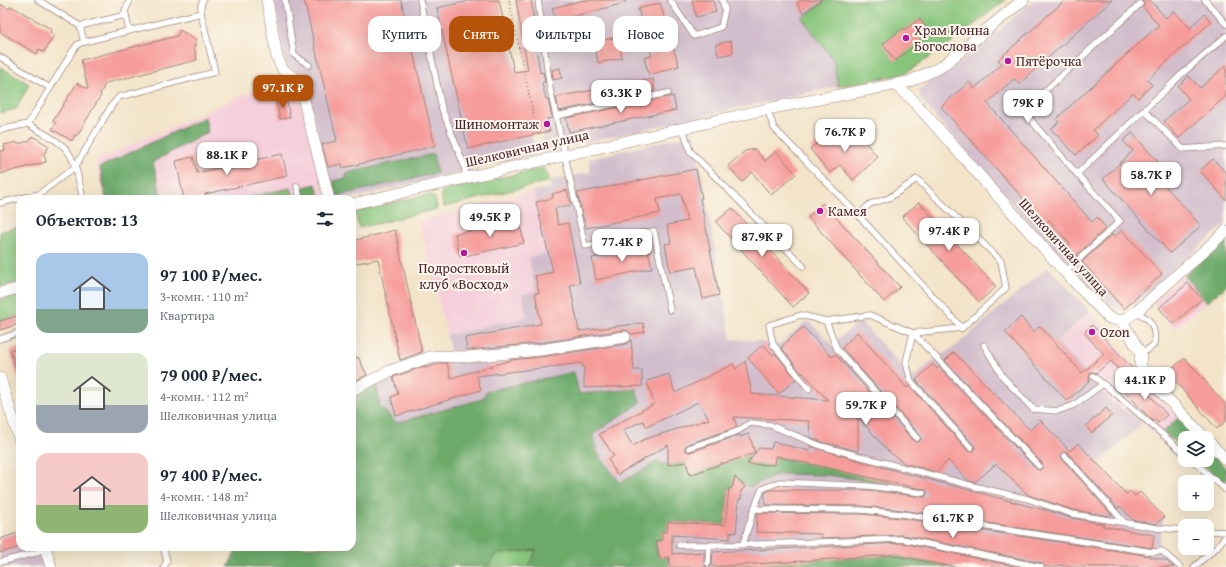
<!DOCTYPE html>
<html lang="ru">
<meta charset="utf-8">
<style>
:root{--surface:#fff;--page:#f2f2f3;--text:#1f2937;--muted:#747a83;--accent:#b45309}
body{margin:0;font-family:"Gentium Book Plus",serif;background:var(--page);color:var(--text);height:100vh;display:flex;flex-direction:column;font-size:15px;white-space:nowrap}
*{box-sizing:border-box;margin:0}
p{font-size:13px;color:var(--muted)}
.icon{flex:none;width:22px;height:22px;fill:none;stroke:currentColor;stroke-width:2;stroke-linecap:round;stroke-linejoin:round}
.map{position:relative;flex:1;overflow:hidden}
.sheet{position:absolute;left:16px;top:195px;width:340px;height:356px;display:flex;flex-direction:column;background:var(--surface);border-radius:12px;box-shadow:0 4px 16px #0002}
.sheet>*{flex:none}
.guide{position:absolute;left:368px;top:16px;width:380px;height:36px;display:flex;gap:8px}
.tools{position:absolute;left:1178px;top:431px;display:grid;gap:8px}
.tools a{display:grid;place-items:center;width:36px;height:36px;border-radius:8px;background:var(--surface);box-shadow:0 4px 16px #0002;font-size:20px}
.price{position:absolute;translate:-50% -34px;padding:0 9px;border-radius:8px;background:#fff;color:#222;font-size:13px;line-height:26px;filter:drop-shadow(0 1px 2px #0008)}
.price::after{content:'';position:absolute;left:50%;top:24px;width:12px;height:9px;margin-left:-6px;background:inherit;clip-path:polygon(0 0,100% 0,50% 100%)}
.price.on{background:var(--accent);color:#fff}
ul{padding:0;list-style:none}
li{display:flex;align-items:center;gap:12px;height:100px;padding:0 20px}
li span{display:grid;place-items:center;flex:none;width:112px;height:80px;border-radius:12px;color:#555}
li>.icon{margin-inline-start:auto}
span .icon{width:48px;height:48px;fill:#fffc;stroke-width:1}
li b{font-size:17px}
h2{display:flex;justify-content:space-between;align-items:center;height:48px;padding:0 20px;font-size:17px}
.chip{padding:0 14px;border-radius:12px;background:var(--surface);box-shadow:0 4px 16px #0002;font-size:14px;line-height:36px}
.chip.on{background:var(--accent);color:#fff}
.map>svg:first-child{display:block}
.built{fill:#f5cfdb}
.industrial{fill:#d1bdcc}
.green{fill:#87c57b;stroke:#687253}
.forest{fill:#6daa6b;stroke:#5c644b}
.building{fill:#f69d9b;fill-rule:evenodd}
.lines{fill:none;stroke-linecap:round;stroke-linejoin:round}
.lane-casing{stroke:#9e827a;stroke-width:7}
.street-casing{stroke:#9e827a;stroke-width:12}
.path{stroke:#9e827a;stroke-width:2;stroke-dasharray:1 3;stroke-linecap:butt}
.lane{stroke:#fff;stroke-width:5.5}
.street{stroke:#fff;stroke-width:11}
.poi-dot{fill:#b5179e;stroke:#fbf7ec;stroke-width:1.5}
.labels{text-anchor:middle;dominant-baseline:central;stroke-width:4;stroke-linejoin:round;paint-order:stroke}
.poi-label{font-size:14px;fill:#4a1f2b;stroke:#fbf7ec;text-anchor:start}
.street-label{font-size:14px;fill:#4a1f2b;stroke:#fbf7ec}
</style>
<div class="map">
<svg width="1226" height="567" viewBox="0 0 1226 567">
<rect width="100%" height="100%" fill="#fbf7ec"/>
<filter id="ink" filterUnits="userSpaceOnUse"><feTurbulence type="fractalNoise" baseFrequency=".025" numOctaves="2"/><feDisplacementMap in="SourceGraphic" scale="8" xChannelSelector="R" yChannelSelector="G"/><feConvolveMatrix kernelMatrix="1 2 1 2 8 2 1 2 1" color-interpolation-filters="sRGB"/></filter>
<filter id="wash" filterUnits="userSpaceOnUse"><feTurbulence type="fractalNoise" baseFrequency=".012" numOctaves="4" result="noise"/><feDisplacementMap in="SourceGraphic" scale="16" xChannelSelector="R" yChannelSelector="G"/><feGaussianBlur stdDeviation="0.9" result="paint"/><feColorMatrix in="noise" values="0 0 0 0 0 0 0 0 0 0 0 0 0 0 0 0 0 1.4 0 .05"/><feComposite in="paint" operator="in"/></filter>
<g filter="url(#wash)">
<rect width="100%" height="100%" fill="#f3e4c9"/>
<g class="built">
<polygon points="278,84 287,84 293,87 298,93 326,199 104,199 96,161 248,93"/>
<polygon points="534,191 546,253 529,257 535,291 527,317 447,335 419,221"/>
<polygon points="1184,276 1207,302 1174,329 1152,302"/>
<polygon points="1090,311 1134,368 1138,376 1178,418 1157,437 1143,423 1111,401 1057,341"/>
</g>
<g class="industrial">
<polygon points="274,0 499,0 536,154 348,199 333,199 308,93 301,76 289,68 285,62"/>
<polygon points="515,0 826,0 802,18 833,59 838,86 546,151 524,50"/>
<polygon points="1034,0 1226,0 1226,224 1127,309 1121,310 1115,308 1064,263 920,99 919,90 929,82 960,63"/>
<polygon points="694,134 731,339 757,341 778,345 808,320 832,344 860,321 913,378 931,362 956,346 1048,267 1090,311 1057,341 1111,401 1143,423 1097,464 1126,494 1130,491 1135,496 1140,492 1164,517 1158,547 1179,567 954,567 891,555 713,567 670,567 659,558 656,541 668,522 725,525 729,489 736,479 750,487 779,474 826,475 905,485 775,457 774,465 748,464 749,455 690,475 686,462 668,465 657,462 620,483 597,452 593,434 640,403 636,389 578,394 574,372 395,423 380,406 376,381 451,355 447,335 527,317 522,295 535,291 529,257 546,253 534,191 551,188 550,181 591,172 589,159"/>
<polygon points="20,531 20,547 39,547 44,567 0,567 0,537"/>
</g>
<g class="green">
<polygon points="826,0 1005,0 952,42 909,71 899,75 838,86 833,59 802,18"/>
<polygon points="0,67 29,84 16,109 0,113"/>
<polygon points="543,168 546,171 550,181 444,207 441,196 442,191"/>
<polygon points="291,188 294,199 241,199"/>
<polygon points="430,194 435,198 437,209 359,228 355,213 356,211"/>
<polygon points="20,226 20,282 0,287 0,232"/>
<polygon points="20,295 20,315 0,321 0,300"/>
<polygon points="537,550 528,567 488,567 494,555"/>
</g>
<g class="forest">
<polygon points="205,117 208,132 153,162 162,199 106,199 100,167"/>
<polygon points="433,154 437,173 336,196 333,181 347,178 346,173"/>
<polygon points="316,184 320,199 302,199 300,188"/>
<polygon points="1226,239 1226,286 1207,302 1184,276"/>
<polygon points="574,372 579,394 636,389 640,403 593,434 597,452 620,483 657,462 668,465 686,462 690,475 749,455 749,464 774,465 775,456 912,486 826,475 779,474 750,487 736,479 732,488 729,489 725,525 668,522 667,532 662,532 662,540 656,541 659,558 669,557 670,567 528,567 536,550 495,555 488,567 458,567 456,565 447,567 228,567 238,547 352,547 352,394 376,381 380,406 396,423 482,399 487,391"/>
<polygon points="1178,418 1197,438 1185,438 1185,450 1163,432"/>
<polygon points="1207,449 1226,468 1226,485 1196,460 1207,460"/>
<polygon points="891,555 954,567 712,566"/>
</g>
<g id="blocks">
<g class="building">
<polygon points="304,0 401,0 435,146 343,168 342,164 328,167 322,144 337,141"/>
<polygon points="473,0 499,0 514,72 528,70 516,0 531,0 535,27 533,27 540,73 543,72 545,82 542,83 546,99 548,99 552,118 547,119 550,131 468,149 437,8"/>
<polygon points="584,0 625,0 625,3 556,21 552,8"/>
<polygon points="692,0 713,0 716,12 696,17"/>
<polygon points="803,0 822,0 803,13 797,3"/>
<polygon points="1065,0 1112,0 1019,84 1014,79 987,103 1092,222 1097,217 1106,228 1076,256 1075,255 1071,258 1064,250 1070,244 1049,220 1045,223 941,107 969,82 974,89 1002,64 998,60"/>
<polygon points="1141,0 1150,0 1166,18 1174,11 1190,28 1204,14 1211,22 1147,80 1152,85 1138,98 1133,93 1093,130 1098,135 1076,155 1051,129 1059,122 1056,119 1159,25 1143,7 1144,3"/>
<polygon points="660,3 679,66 649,75 644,58 652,56 638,9"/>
<polygon points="0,4 9,9 11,6 51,29 50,32 54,35 44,52 39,49 37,54 0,32"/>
<polygon points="920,19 930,33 895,61 883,44 903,28 904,30"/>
<polygon points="180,30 197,41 194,47 197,60 106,83 100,94 101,95 77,136 75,135 72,141 52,129 56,123 53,121 77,83 88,89 81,60 177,36"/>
<polygon points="618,37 622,58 598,63 594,42"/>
<polygon points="731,41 733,53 718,56 716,44"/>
<polygon points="1226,65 1226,96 1179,138 1164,121 1189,99 1178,86 1189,76 1200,88"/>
<polygon points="560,68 562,78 553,80 552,70"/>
<polygon points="653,79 655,91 559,111 556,97"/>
<polygon points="673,96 676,110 569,132 566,118"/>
<polygon points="286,98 290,117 280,119 276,101"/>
<polygon points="855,131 878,157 853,180 840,165 830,173 810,149 824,137"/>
<polygon points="1132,133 1170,175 1162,182 1201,226 1170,253 1103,179 1133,151 1123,141"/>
<polygon points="32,136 49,146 44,154 46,162 0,174 0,151 5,150 4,145 16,142 17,144 29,141"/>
<polygon points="755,149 765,161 776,151 796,174 771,195 752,172 742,182 728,166 745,151"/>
<polygon points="282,154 287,176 205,194 206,199 184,199 176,161 193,157 197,173"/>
<polygon points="1213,159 1226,173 1226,200 1200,171"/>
<polygon points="696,169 702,198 700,198 719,295 703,299 696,267 670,272 665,244 671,243 667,225 687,221 681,194 657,199 660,213 586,228 577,193"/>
<polygon points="567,190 571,205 555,208 558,225 568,223 580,283 570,285 579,331 643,323 645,332 631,334 628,331 624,330 539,343 467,350 465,338 541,324 535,293 539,293 535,276 553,272 536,202 553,198 552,194"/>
<polygon points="919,202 996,287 979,302 902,217"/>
<polygon points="823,203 900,287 884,302 808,217"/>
<polygon points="732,208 809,293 793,307 716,222"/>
<polygon points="519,220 524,243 460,257 455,234"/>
<polygon points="395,230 422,352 400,360 378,259 352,264 352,241"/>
<polygon points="1122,230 1162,274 1124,309 1082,262 1112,234 1114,237"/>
<polygon points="647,246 652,268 596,280 592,258"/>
<polygon points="1188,283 1202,299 1173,324 1159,308"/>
<polygon points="17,316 19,324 0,330 0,321"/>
<polygon points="1021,317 1033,332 1040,326 1082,373 1104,354 1084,333 1092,325 1132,368 1123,375 1111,361 1096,373 1093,372 1090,373 1089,381 1067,401 1005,332"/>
<path d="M803,327L832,357L835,354L915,442L920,441L921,438L920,435L842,348L857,332L907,388L910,386L969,452L974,451L975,448L974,445L916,380L933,364L937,369L939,367L1036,469L1040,470L1043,467L1042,463L945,361L954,352L1030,430L1040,420L1070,451L1078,443L1126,494L1130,491L1135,496L1140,492L1164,517L1156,524L1133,520L1120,506L1118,509L1067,452L1062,453L1061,456L1062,459L1112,515L1111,516L1073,510L1028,495L996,464L975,482L969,481L948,460L937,472L904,463L888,451L858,417V451L822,442L810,437L809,421L734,417L737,427L688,444L685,447V450L688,452H690L740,435V437L749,434L755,453L725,463H720L721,464L690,475L686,462L668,465V445L617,475L608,459L614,456L599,434L654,404L647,381L669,374L675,393L733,364L736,369L745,361L752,394L828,400L803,373L802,374L781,347ZM698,402L709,419L645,439L633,446L623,430L643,421L647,427Z"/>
<polygon points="631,340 634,370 642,370 642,386 584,388 584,366 582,367 582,363 477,376 481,390 396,416 391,397 398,394 393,377 425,366 425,368 441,363 447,363 451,378 511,360 541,357 626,344"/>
<polygon points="763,344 773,355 775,353 796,379 779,394 748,358"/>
<polygon points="20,347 20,376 18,377 10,350"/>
<polygon points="358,357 367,375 352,382 352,360"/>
<polygon points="1185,358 1226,405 1226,421 1217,429 1167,372"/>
<polygon points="1136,379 1167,415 1158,423 1155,419 1153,421 1144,412 1124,390"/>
<polygon points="1106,408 1112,415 1092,433 1086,426"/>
<polygon points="773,442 810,451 810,446 859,461 1044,510 1043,509 1071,518 1104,524 1102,526 1154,535 1152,548 902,510 862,506 765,505 765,493 770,490 869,490 922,497 925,497 927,494 927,491 924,489 911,487 775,456 774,465 747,464 759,448 771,449"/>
<polygon points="735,477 745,487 741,491 741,499 739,499 736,533 730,532 730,539 672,535 672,554 704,552 704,563 707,567 670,567 669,557 659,558 656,541 662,540 662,532 667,532 668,522 725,525 729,489 732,488"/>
<polygon points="757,513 862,514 901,518 1150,556 1150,557 1165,560 1174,567 1072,567 1058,565 1058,567 1045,567 1042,563 903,535 821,538 821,534 756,532"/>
<polygon points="20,532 20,547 0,553 0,539"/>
<polygon points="902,543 1019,567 954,567 892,555 709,567 712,564 713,552"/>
</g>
</g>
</g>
<g filter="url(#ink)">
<use href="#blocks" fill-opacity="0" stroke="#9e827a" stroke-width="1"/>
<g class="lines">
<defs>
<g id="lane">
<polyline points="38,0 80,26 84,42"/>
<polyline points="285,0 294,55 309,65"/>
<polyline points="420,0 442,109 464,165 466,177"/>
<polyline points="538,0 550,89 585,246 654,231 670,310"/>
<polyline points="670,0 694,36 721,27 725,9 722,0"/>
<polyline points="1205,0 1226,24"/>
<polyline points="80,26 126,15"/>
<polyline points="129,31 125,11 130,0"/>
<polyline points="0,57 50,88"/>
<polyline points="767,109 774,128 858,215 962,328 1006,288 1001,261 917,179 889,198 870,204 858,215"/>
<polyline points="1144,110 1183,149 1226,146"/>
<polyline points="556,116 668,93"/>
<polyline points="683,128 690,151 803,266"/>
<polyline points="0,130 28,124"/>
<polyline points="1077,174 1183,73 1226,36"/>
<polyline points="297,186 300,199"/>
<path d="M83,199C79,184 77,162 66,149C56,138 40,132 28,124L74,49L78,44L84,42L201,13"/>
<polyline points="0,203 39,194 75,167 112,105 119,97 215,72 201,13 201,5 203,0"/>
<polyline points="1065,272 1120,221 1077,174 1023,111 1140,4"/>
<path d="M1136,312C1152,319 1156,328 1154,345L1141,354"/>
<polyline points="826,321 837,349 917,438"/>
<polyline points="962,328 913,333 906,362 911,381 971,448"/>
<polyline points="0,339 20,332"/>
<polyline points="984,345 1003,377 1033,409 1058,411 1074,405 1103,384"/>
<polyline points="1093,376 1116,394 1185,454"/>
<polyline points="809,389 773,344 769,325 801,315 826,321 870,315 913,333 1039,466"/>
<polyline points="689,448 738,431 750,423 770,425 821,446 973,486 1028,499 1072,514 1157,528 1185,530"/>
<polyline points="1065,456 1124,522"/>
<polyline points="1192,460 1226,490"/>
<polyline points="754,509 862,510 902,514 1153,552 1162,551 1180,567"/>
<polyline points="1207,531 1226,532"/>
<polyline points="743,544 754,509 762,489 779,482 868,486 923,493"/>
<polyline points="679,545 733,545 902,539 1041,567"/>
<polyline points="163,547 167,561 164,567"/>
<polyline points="0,562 35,553 45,548"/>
<polyline points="708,563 709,545"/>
<polyline points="1194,567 1216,548 1226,536"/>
</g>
<g id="street">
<polyline points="267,0 277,57 283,70 294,78 301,89 329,199"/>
<polyline points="896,85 903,92 911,98 1065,272 1109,318 1122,321 1136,312 1226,231"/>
<polyline points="352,204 767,109 908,82 941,67 1023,0"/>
<polyline points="0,293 20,288"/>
<polyline points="1122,321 1141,354 1140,364 1145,375 1205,438"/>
<polyline points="0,378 20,441"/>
<polyline points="352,390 390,371 433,356 468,357 540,350 625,337"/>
<polyline points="1207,440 1226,460"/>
<polyline points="45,547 51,567"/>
</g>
</defs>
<use href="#lane" class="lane-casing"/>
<use href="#street" class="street-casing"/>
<polyline class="path" points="509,0 534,118"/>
<use href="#lane" class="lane"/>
<use href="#street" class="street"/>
</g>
</g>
<g class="poi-dot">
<circle cx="906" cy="38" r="4"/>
<circle cx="1008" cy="61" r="4"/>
<circle cx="547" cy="124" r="4"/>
<circle cx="820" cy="211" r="4"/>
<circle cx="464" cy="253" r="4"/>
<circle cx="1092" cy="332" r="4"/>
</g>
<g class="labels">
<g class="poi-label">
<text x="914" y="30">Храм Ионна<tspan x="914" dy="16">Богослова</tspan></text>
<text x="1016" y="61">Пятёрочка</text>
<text x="539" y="124" text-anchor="end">Шиномонтаж</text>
<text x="828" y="211">Камея</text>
<text x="464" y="268" text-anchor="middle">Подростковый<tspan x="464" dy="16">клуб «Восход»</tspan></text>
<text x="1100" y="332">Ozon</text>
</g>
<g class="street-label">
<text transform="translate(527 148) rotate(-13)">Шелковичная улица</text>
<text transform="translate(1064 247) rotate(48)">Шелковичная улица</text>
</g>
</g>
</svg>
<div class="tools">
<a><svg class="icon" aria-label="layers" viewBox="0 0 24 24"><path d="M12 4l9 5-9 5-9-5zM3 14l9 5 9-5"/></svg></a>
<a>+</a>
<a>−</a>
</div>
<b class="price on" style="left:283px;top:109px">97.1K ₽</b>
<b class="price" style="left:621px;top:114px">63.3K ₽</b>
<b class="price" style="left:1028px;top:124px">79K ₽</b>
<b class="price" style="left:845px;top:153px">76.7K ₽</b>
<b class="price" style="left:227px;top:176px">88.1K ₽</b>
<b class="price" style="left:1151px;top:196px">58.7K ₽</b>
<b class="price" style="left:490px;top:238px">49.5K ₽</b>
<b class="price" style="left:949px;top:252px">97.4K ₽</b>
<b class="price" style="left:762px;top:258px">87.9K ₽</b>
<b class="price" style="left:622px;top:263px">77.4K ₽</b>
<b class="price" style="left:1145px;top:401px">44.1K ₽</b>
<b class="price" style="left:866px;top:426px">59.7K ₽</b>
<b class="price" style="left:953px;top:539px">61.7K ₽</b>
<div class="guide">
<a class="chip">Купить</a>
<a class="chip on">Снять</a>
<a class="chip">Фильтры</a>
<a class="chip">Новое</a>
</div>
<section class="sheet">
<h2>Объектов: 13<svg class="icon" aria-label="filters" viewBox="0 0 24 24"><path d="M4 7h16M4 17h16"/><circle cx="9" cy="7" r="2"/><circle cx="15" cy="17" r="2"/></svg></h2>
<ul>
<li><span style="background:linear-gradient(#a9c7e8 70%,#7fa58c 0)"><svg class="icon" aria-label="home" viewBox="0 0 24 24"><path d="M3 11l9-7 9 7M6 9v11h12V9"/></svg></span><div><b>97 100 ₽/мес.</b><p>3-комн. · 110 m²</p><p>Квартира</p></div></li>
<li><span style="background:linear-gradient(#dfe7d0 65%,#9aa5b1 0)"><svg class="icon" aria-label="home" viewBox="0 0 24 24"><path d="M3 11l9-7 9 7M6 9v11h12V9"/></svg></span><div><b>79 000 ₽/мес.</b><p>4-комн. · 112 m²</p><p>Шелковичная улица</p></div></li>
<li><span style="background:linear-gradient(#f6c9c9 65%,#8fb573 0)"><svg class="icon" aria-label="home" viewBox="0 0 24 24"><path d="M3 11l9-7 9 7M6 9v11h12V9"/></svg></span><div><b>97 400 ₽/мес.</b><p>4-комн. · 148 m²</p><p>Шелковичная улица</p></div></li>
</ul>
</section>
</div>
